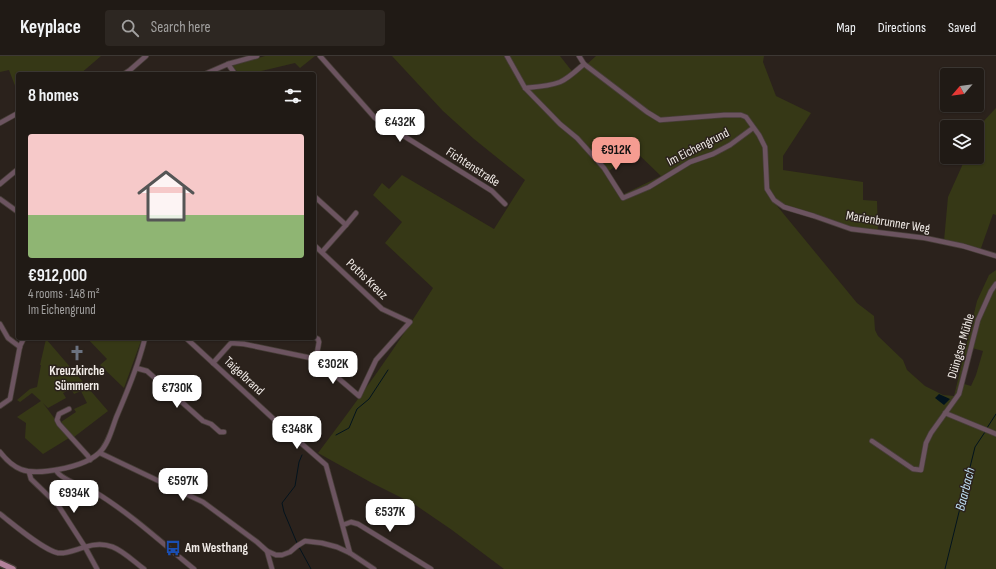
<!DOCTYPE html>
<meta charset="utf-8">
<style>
:root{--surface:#201a15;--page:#2d2722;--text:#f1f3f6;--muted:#a2a1a0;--line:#3d3834;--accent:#f59c91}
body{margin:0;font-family:"Sofia Sans Condensed",sans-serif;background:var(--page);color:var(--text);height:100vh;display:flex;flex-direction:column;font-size:15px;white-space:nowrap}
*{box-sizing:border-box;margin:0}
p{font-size:13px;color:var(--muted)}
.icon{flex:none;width:22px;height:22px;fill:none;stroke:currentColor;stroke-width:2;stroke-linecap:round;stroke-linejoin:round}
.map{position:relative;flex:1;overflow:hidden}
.panel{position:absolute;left:16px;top:16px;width:300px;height:268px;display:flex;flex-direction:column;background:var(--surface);border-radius:4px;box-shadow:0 1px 3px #0004,0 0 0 1px var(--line)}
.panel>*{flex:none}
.needle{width:26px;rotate:242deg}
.fabs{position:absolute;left:940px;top:12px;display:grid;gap:8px}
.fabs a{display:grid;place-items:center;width:44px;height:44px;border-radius:4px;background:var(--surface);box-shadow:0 1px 3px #0004,0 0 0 1px var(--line);font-size:20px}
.price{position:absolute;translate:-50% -34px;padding:0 9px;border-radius:8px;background:#fff;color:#222;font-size:13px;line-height:26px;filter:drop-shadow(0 1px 2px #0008)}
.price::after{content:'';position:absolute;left:50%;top:24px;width:12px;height:9px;margin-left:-6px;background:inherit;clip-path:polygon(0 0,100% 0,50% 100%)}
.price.current{background:var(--accent);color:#111}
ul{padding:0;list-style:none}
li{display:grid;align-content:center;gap:8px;height:212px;padding:0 12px}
li span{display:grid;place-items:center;height:124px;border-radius:4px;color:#555}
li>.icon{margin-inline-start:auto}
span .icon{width:72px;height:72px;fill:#fffc;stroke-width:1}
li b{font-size:17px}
h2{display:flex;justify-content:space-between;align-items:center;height:48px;padding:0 12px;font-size:17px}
header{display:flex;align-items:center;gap:24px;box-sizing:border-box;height:56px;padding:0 20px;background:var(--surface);border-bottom:1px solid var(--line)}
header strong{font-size:19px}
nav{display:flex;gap:22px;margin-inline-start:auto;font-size:14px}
.search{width:280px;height:36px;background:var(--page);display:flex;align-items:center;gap:10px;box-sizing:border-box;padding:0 14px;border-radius:4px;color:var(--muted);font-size:15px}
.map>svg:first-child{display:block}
.green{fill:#363816;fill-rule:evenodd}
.water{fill:#03131d}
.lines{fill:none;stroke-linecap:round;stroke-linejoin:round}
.stream{stroke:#03131d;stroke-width:1}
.minor-casing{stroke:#473e38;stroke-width:6}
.major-casing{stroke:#473e38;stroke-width:8}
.minor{stroke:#6c5460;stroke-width:4.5}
.major{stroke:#b3829b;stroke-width:5.5}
.labels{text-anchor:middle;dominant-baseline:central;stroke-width:3;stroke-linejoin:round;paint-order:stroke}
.street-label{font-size:13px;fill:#f1ebe7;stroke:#2b221c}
.poi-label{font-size:13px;font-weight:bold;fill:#f1ebe7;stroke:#2b221c}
.water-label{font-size:14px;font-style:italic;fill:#bfdff4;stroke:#2b221c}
</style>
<header>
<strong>Keyplace</strong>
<div class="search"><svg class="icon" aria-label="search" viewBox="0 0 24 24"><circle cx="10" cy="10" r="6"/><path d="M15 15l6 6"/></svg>Search here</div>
<nav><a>Map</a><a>Directions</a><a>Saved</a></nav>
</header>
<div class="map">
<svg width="996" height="513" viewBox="0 0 996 513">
<rect width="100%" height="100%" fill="#2b221c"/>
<g class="green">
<polygon points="0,0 101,0 80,18 18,18 18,35 17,35 9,14 0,16"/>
<polygon points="265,0 315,0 300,12 295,7 249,18 240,18 232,10"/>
<path d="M392,0H560L575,19L596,0H764L763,6L776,40L811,57L783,100V114L863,126V144L877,145L878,176L854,172L773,145L857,247L874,260L875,274L878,280L903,304L907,314L925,330L943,339L954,340L977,245L989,219L996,214V226L990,235L977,264L964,328L971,330L976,319L983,295L972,292L979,265L996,228V513H504L452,474L414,448L372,427L318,397C359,343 397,290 433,232L385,187L402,166L373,139L382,127L389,133L402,119L494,173L525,124L474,83L443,55ZM635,95L661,120L620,140L605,118Z"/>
<polygon points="996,52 996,159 993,158 980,195 944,185 948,141 966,101 977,101 977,79 982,67"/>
<polygon points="87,282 142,282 124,332 100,309 107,303"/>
<polygon points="46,283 108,355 74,381 61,366 76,356 74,353 87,347 81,335 74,338 71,333 63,337 66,342 48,352 43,347 69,382 43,398 25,382 26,367 17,361 41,345 32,337 20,346 17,344 30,333 37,331 41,309 40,309"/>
</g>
<polygon class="water" points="939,338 950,343 944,349 935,342"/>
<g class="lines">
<g class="stream">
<polyline points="987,372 996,358"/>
<polyline points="336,379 349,372 357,353 369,343 388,314"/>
<polyline points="297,487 284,456 282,447 295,430 299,406 302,399"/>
<polyline points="299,491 311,513"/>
<polyline points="945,513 975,391 985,376"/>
</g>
<defs>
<g id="minor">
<polyline points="320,0 375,62 492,135 505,148"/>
<polyline points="507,0 525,32 560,68 577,82 604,112 623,142 649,131 690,106 713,98 730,89 753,72"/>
<polyline points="579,0 584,8 647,56 660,64 724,59 741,59 746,61 759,79 765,91 767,133 774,144 784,151 814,160 851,173 925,182 963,190 996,200"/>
<polyline points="228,8 235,18"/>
<polyline points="124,18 130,14 146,0"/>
<polyline points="205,18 228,8 257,0"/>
<path d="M525,32C536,31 550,30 560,26C569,22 577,14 584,8"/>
<polyline points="0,67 18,57"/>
<polyline points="0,128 18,113"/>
<polyline points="314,140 346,169 322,196"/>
<polyline points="0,143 18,156"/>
<polyline points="346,169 356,157"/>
<polyline points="0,268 8,282 20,291"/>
<polyline points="314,281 318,283 319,286 316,303"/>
<polyline points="186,282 278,367 326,409 350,497"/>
<polyline points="213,307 231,287 244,288 316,303 359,340 376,304 410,266 382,253 314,189"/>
<polyline points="136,312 147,315 203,365 211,368 220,376 224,376"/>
<polyline points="0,350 10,343 20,290 24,282"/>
<polyline points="69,353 59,358 57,364 59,368 88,400 90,404"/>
<polyline points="945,357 996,378"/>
<polyline points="872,385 913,413 921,414 926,387 931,377 959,338 978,264 991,235 996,228"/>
<path d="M0,396C14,414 26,418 48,415C64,413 86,409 99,397C108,389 112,373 116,362C127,336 138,310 145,282"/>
<polyline points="100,397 203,446 257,486 267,495 276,499 282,499 290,496 297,490 305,485 322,487 337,491 350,497 374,513"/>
<path d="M56,414C60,424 85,430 95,436C131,458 162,487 194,513"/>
<polyline points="29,416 31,423 58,449 85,491 97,513"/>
<path d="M0,458C13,468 43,494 58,497C67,498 77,493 85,491C112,482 124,498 144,513"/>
<polyline points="343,469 351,466 358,468 431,513"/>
<polyline points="267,495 272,513"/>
</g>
<polyline id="major" points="0,507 13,513"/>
</defs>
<use href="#minor" class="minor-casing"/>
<use href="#major" class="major-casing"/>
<use href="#minor" class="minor"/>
<use href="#major" class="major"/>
</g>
<defs>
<symbol id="church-bare" viewBox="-9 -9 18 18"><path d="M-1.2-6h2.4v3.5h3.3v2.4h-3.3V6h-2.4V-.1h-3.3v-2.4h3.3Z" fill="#6b7280" stroke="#2b221c" stroke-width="2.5" paint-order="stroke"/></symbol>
<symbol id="bus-bare" viewBox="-9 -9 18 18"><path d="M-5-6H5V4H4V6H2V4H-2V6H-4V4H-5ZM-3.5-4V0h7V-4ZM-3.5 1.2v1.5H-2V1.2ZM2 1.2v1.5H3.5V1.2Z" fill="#1a4fb4" stroke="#2b221c" stroke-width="2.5" paint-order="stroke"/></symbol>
</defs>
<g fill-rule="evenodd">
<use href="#church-bare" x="66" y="286" width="22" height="22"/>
<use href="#bus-bare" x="162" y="481" width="22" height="22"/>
</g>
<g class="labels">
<g class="street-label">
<text transform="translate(698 91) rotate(-27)">Im Eichengrund</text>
<text transform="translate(473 111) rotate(33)">Fichtenstraße</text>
<text transform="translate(888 166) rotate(9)">Marienbrunner Weg</text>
<text transform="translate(367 223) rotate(44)">Poths Kreuz</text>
<text transform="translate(961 290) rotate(-74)">Düingser Mühle</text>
<text transform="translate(244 320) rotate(43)">Taigelbrand</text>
</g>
<g class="poi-label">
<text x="77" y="315">Kreuzkirche<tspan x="77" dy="15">Sümmern</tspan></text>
<text x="185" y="492" text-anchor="start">Am Westhang</text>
</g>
<g class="water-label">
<text transform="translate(965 433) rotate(-76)">Baarbach</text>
</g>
</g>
</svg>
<div class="fabs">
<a><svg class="needle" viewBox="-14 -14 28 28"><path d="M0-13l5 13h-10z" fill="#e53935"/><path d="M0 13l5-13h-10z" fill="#a2a1a0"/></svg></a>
<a><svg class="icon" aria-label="layers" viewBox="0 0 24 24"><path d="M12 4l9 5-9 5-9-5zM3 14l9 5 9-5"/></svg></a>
</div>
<b class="price" style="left:400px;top:87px">€432K</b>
<b class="price current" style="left:616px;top:115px">€912K</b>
<b class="price" style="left:333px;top:329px">€302K</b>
<b class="price" style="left:177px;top:353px">€730K</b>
<b class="price" style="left:297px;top:394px">€348K</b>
<b class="price" style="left:183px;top:446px">€597K</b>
<b class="price" style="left:74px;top:458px">€934K</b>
<b class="price" style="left:390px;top:477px">€537K</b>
<section class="panel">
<h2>8 homes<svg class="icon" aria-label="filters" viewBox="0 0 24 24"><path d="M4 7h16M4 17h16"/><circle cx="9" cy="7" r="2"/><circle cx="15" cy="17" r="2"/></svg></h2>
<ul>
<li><span style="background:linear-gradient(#f6c9c9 65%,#8fb573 0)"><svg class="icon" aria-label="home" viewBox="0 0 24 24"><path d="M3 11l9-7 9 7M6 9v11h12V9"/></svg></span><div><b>€912,000</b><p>4 rooms · 148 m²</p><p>Im Eichengrund</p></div></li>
</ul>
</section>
</div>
